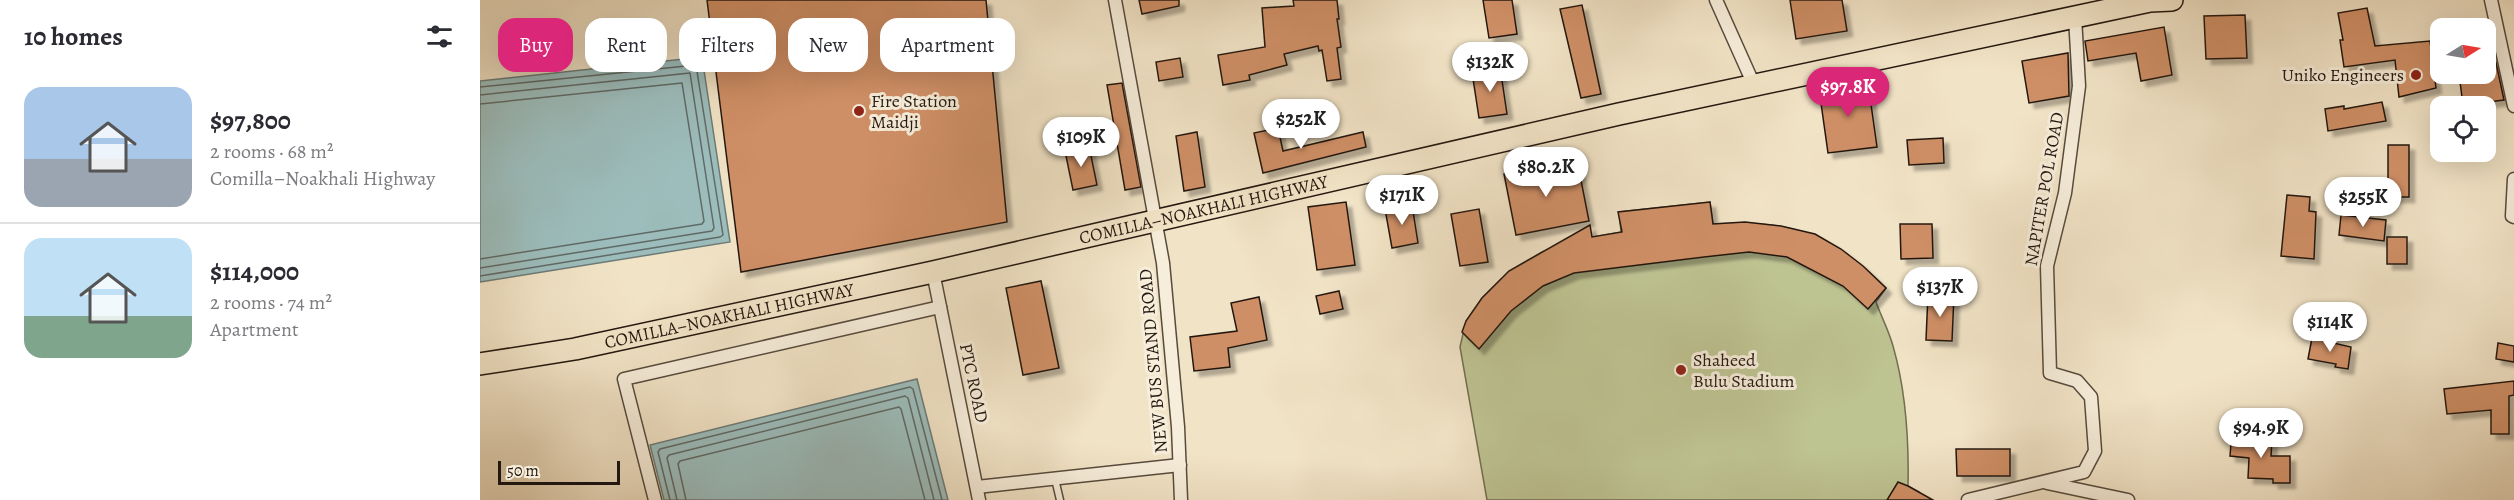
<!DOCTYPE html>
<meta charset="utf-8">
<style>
:root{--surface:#fff;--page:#f2f2f3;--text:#2b2b33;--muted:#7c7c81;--line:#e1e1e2;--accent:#db2777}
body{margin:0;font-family:Alegreya,serif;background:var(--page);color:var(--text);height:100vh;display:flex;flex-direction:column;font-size:22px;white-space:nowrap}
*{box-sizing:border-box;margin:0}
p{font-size:20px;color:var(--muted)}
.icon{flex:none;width:33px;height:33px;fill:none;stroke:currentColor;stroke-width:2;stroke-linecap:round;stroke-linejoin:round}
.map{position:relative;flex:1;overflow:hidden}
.drawer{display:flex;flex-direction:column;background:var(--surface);width:480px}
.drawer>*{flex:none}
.banner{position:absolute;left:18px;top:18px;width:570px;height:54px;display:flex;gap:12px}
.needle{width:39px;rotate:79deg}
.fabs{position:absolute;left:1950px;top:18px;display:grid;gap:12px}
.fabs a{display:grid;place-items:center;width:66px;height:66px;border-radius:12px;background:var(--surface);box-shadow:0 6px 24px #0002;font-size:30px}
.scale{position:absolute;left:18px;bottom:15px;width:122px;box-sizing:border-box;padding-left:6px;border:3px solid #241810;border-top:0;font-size:16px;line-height:21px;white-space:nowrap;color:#241810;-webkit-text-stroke:4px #f6edda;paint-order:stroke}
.price{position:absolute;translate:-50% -51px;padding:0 14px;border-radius:21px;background:#fff;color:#222;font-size:20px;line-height:39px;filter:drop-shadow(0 2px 3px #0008)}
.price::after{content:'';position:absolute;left:50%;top:36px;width:18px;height:14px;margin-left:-9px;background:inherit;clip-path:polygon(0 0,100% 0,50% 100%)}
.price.selected{background:var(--accent);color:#fff}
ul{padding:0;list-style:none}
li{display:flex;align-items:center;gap:18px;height:150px;padding:0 24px}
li+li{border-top:2px solid var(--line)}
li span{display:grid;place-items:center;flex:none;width:168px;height:120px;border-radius:18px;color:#555}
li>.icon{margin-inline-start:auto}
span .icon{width:72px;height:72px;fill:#fffc;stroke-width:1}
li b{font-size:26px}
h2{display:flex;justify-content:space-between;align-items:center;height:72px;padding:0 24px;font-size:26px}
.tag{padding:0 21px;border-radius:18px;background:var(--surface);box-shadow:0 6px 24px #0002;font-size:21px;line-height:54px}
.tag.selected{background:var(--accent);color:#fff}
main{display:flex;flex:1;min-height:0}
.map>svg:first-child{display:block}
.green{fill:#bec392;stroke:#716e51;stroke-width:1.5}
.water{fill:#9cbdbc;stroke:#6c7b77;stroke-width:1.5}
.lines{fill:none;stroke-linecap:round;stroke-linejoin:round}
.shore{stroke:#606a66;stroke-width:1.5}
.building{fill:#cf8f66;stroke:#241810;stroke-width:1.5;filter:url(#shadow)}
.service-casing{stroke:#574b3e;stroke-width:9}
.minor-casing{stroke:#574b3e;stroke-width:15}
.trunk-casing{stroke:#241810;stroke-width:24}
.service{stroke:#f6edda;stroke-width:6}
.minor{stroke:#f6edda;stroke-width:12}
.trunk{stroke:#f1e3c6;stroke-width:21}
.poi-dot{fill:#8f2418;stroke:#f6edda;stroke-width:2}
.labels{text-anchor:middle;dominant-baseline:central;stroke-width:6;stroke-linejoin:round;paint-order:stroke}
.poi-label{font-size:18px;fill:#241810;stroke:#f6edda;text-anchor:start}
.street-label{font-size:18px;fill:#241810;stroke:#f6edda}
</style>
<main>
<section class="drawer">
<h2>10 homes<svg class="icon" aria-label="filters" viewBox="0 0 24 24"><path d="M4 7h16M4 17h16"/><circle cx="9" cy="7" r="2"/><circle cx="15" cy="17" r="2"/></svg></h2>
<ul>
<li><span style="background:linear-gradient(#a9c7e8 60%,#9aa5b1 0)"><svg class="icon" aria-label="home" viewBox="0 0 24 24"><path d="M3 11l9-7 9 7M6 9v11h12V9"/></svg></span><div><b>$97,800</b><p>2 rooms · 68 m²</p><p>Comilla–Noakhali Highway</p></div></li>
<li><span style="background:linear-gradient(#bfe0f5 65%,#7fa58c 0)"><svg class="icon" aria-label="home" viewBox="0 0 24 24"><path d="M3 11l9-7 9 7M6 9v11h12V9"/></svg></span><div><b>$114,000</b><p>2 rooms · 74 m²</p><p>Apartment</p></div></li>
</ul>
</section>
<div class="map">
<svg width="2034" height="500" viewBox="0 0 2034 500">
<defs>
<filter id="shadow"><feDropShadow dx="5.5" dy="5.5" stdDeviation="1.5" flood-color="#0004"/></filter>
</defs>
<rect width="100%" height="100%" fill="#f1e3c6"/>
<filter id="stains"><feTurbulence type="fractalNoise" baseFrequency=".00333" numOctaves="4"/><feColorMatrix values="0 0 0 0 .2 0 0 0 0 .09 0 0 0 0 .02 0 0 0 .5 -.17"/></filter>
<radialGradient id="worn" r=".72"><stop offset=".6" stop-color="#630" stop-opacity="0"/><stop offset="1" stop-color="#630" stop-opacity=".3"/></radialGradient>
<path class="green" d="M1230,202L1233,224C1312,220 1349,232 1406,288L1396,302C1401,316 1409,331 1413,346C1426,391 1429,439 1428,486L1439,492L1434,500H1007L980,347L986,321L1002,298L1029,271L1062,252L1086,242L1141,232L1139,212Z"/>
<g class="water">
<polygon points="222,57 250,242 0,282 0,81"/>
<polygon points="437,379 468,500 184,500 170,445"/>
</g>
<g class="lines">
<g class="shore">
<polyline points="0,87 216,65 243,235 240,237 0,276"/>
<polyline points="0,95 210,73 234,228 232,231 0,268"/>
<polyline points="0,104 202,83 224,221 222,224 0,259"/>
<polyline points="190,500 178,452 180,449 430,387 433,389 462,500"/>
<polyline points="197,500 187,458 189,455 425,396 428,398 454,500"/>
<polyline points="206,500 198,464 200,461 419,407 421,409 445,500"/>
</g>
</g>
<g class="building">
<polygon points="227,0 506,0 527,222 261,272"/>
<polygon points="659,0 699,0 699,6 662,14"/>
<polygon points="813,0 857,0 859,19 857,19 861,47 857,48 861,79 847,81 842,50 839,51 838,46 804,54 807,65 769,75 770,80 743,85 738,55 785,47 782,8 814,6"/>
<polygon points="1003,0 1032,0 1037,34 1009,38"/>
<polygon points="1310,0 1362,0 1367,31 1316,39"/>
<polygon points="1102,5 1121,94 1101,98 1080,9"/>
<polygon points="1887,8 1895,46 1950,41 1956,88 1919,97 1915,60 1864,67 1860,40 1863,40 1858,13"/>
<polygon points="1765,15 1767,58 1726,59 1724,16"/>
<polygon points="1684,27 1692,75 1661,81 1656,53 1608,61 1605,41"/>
<polygon points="1588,53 1589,96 1549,103 1542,61"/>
<polygon points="700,58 703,77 679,81 676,62"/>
<polygon points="2015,58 2024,100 1983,105 1979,74 2006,74 2006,60"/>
<polygon points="1020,67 1027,114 999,118 992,72"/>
<polygon points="642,83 661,187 645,190 627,85"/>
<polygon points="1388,83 1397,147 1348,153 1339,89"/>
<polygon points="1902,102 1906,121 1848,131 1845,109 1864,106 1864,109"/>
<polygon points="798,128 803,151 883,132 886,147 783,173 774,133"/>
<polygon points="717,132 725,187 704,191 696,136"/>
<polygon points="1463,138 1464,163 1429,165 1427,140"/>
<rect x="1908" y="145" width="21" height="52"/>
<polygon points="609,146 617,185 593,190 585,151"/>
<polygon points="1097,160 1109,221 1036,235 1024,174"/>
<polygon points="1807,195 1830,197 1829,211 1836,212 1834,259 1801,256"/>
<polygon points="866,202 875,265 837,270 828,207"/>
<polygon points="1230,202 1233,224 1265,222 1301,226 1335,234 1361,249 1383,266 1406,288 1388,309 1363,286 1307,257 1269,252 1224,257 1094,273 1063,286 1031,311 999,349 982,332 986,321 1002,298 1029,271 1110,225 1112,237 1142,232 1138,212"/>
<polygon points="932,205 938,243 912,248 905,209"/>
<polygon points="999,209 1008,262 980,266 971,214"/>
<polygon points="1861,215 1906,220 1904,241 1859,235"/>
<polygon points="1420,224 1452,224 1453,258 1421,259"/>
<rect x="1907" y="237" width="20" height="27"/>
<polygon points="561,281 579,368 543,375 526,288"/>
<polygon points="859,291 863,309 840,314 836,296"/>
<polygon points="1448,294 1474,295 1472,341 1446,340"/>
<polygon points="779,297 787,340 748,348 750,367 714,371 710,337 757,331 751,303"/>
<polygon points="1832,338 1871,347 1868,369 1855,367 1856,364 1828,359"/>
<polygon points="2018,343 2034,346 2034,362 2016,359"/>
<polygon points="2034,381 2034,395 2029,396 2029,434 2011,434 2011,410 1967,414 1964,389"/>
<polygon points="1752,431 1766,433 1766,440 1792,441 1791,456 1810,456 1810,483 1793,483 1793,479 1768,478 1769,458 1750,456"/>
<polygon points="1476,449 1530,449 1530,476 1477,476"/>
<polygon points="1418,482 1428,486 1453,500 1407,500"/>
</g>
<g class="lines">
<defs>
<polyline id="service" points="575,479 580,500"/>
<g id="minor">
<polyline points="635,0 683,263 698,427 701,500"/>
<polyline points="1236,0 1274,85"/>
<polyline points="2011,0 2034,106"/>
<polyline points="2034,179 2032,216 2034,217"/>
<polyline points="453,272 499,500"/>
<polyline points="1567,483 1648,500"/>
<polyline points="497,487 700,465"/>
<polyline points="175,500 144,379 460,307"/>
<polyline points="1488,500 1604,472 1615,451 1611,397 1597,381 1570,373 1567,266 1585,193 1599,86 1595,17"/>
</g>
<g id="trunk">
<path id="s1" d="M0,364L95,349L453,272L1139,114L1670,1L1692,0"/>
</g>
</defs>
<use href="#service" class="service-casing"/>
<use href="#minor" class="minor-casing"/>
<use href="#trunk" class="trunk-casing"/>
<use href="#service" class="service"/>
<use href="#minor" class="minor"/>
<use href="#trunk" class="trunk"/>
</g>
<g class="poi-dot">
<circle cx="1936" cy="75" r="6"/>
<circle cx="379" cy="111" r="6"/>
<circle cx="1201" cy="370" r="6"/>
</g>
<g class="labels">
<g class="poi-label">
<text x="1924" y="75" text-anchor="end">Uniko Engineers</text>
<text x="391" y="101">Fire Station<tspan x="391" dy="21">Maidji</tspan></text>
<text x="1213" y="360">Shaheed<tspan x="1213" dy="21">Bulu Stadium</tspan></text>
</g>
<g class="street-label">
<text transform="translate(1564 189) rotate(-80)">NAPITER POL ROAD</text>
<text stroke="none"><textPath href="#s1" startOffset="740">COMILLA–NOAKHALI HIGHWAY</textPath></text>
<text stroke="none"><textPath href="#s1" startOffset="254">COMILLA–NOAKHALI HIGHWAY</textPath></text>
<text transform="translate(673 361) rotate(-95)">NEW BUS STAND ROAD</text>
<text transform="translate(494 383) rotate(78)">PTC ROAD</text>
</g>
</g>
<rect width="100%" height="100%" filter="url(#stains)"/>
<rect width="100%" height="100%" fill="url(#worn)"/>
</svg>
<div class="fabs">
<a><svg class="needle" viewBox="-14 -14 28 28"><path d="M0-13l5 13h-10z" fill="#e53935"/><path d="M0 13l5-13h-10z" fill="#7c7c81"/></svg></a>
<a><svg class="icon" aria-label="locate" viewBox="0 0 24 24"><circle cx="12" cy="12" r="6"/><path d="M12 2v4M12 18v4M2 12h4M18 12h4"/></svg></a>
</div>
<div class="scale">50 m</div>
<b class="price" style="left:1010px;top:93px">$132K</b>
<b class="price selected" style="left:1368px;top:118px">$97.8K</b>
<b class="price" style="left:821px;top:150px">$252K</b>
<b class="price" style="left:601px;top:168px">$109K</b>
<b class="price" style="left:1066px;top:198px">$80.2K</b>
<b class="price" style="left:922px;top:226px">$171K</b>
<b class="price" style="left:1883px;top:228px">$255K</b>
<b class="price" style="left:1460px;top:318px">$137K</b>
<b class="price" style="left:1850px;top:353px">$114K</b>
<b class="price" style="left:1781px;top:459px">$94.9K</b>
<div class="banner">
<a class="tag selected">Buy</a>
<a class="tag">Rent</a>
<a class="tag">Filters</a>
<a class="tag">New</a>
<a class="tag">Apartment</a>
</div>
</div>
</main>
